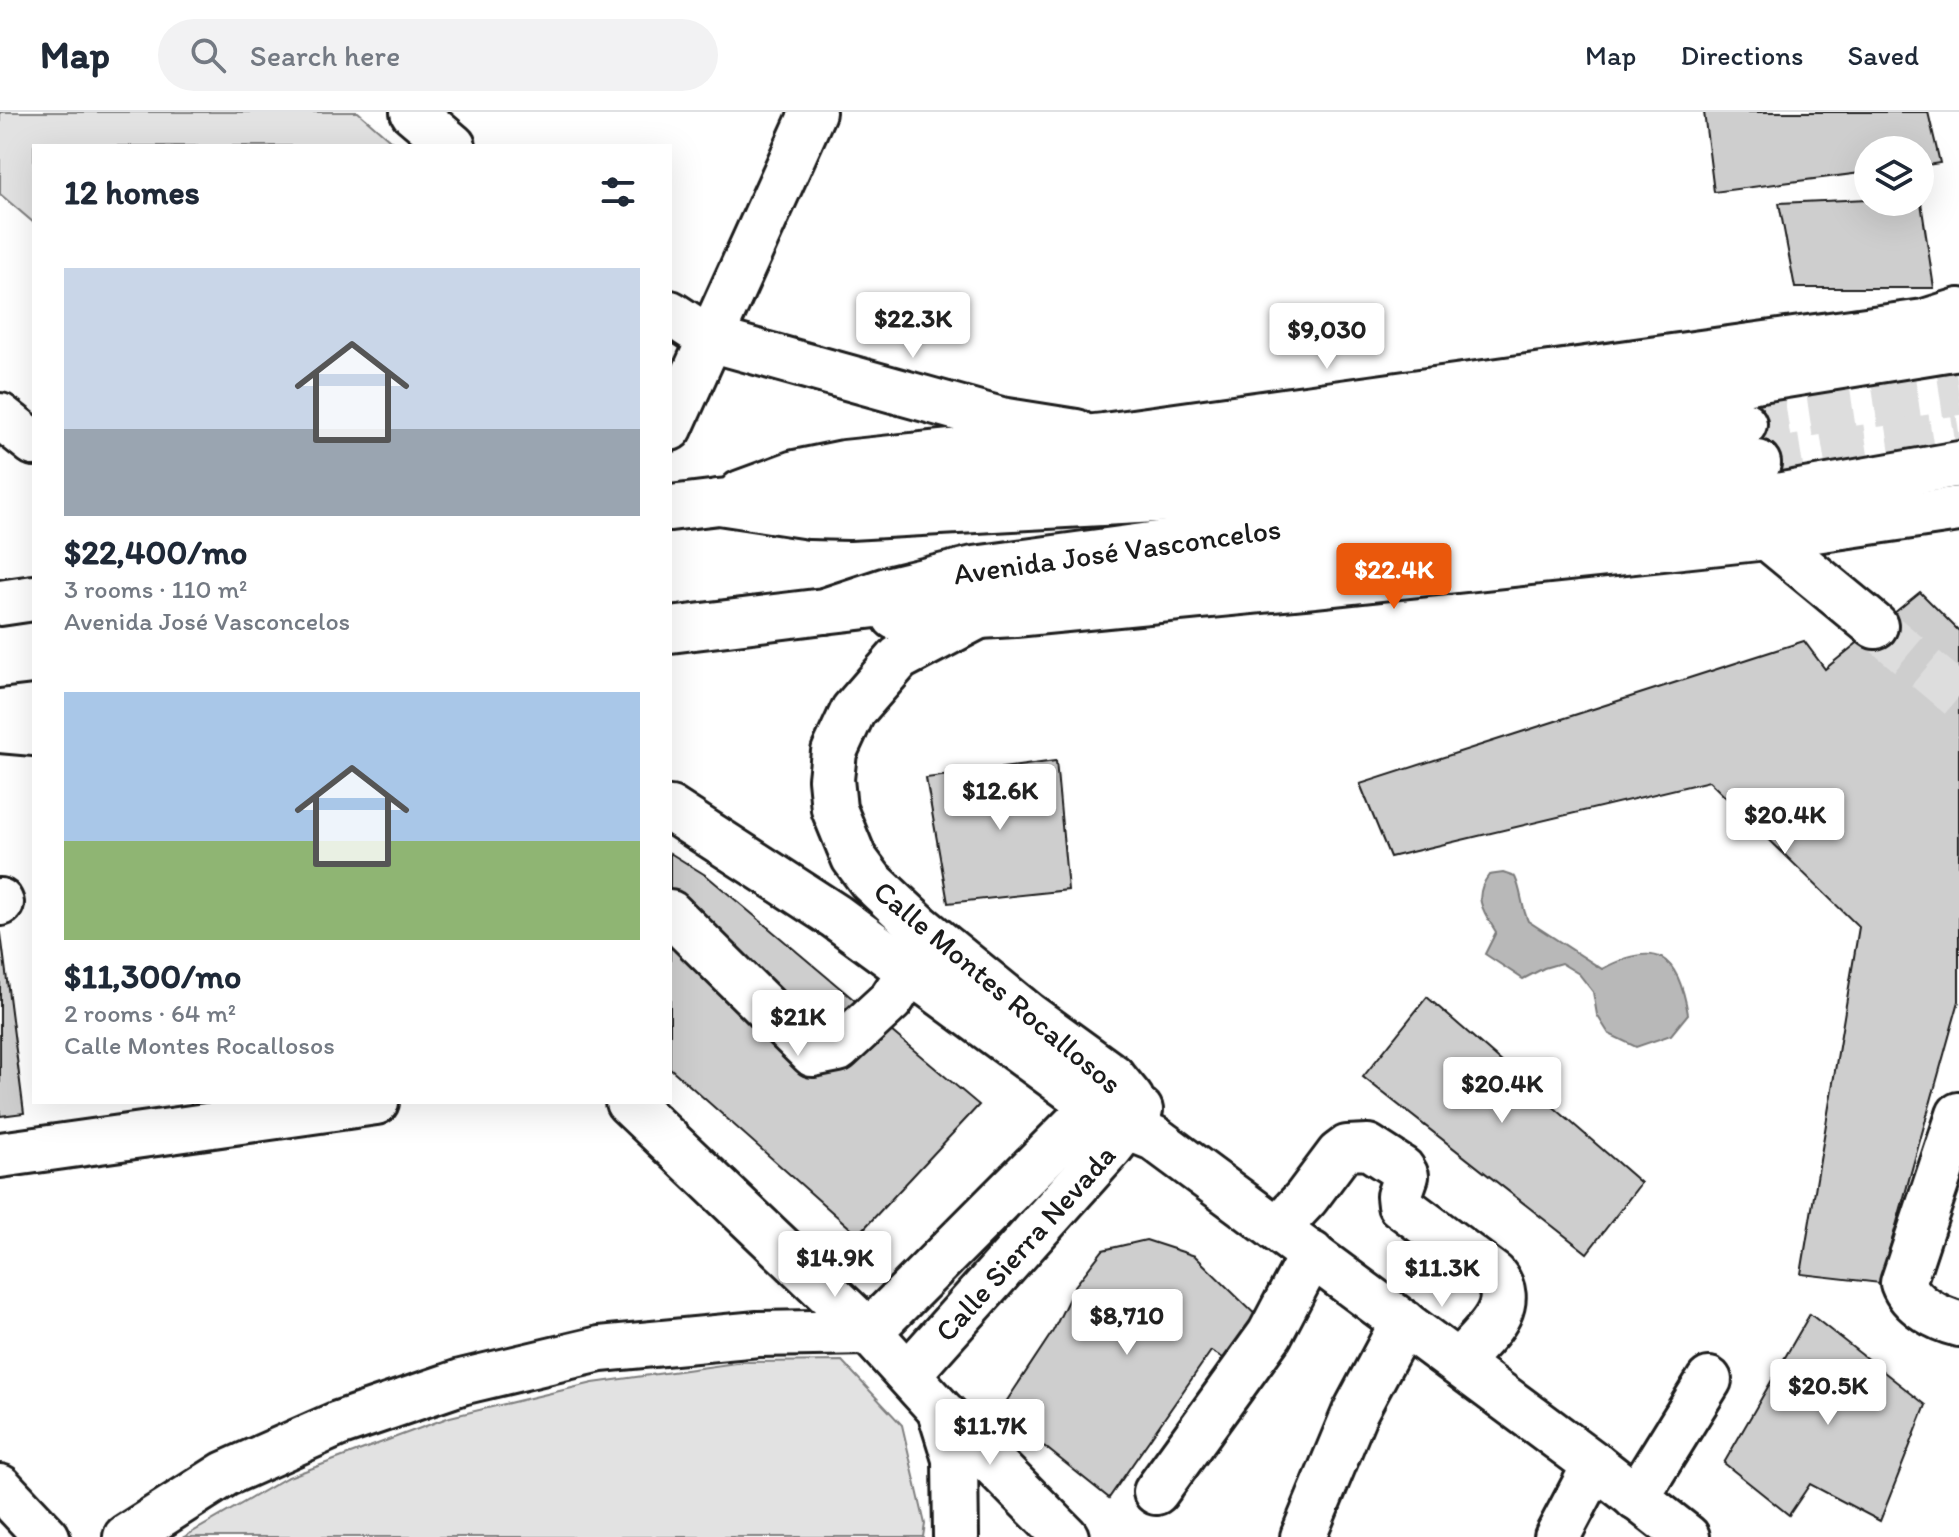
<!DOCTYPE html>
<meta charset="utf-8">
<style>
:root{--surface:#fff;--page:#f2f2f3;--text:#1f2937;--muted:#747a83;--line:#e0e1e3;--accent:#ea580c}
body{margin:0;font-family:Itim,sans-serif;background:var(--page);color:var(--text);height:100vh;display:flex;flex-direction:column;font-size:30px;white-space:nowrap}
*{box-sizing:border-box;margin:0}
p{font-size:26px;color:var(--muted)}
.icon{flex:none;width:44px;height:44px;fill:none;stroke:currentColor;stroke-width:2;stroke-linecap:round;stroke-linejoin:round}
.map{position:relative;flex:1;overflow:hidden}
.sheet{position:absolute;left:32px;top:32px;width:640px;height:960px;display:flex;flex-direction:column;background:var(--surface);border-radius:0px;box-shadow:0 8px 32px #0002}
.sheet>*{flex:none}
.buttons{position:absolute;left:1854px;top:24px;display:grid;gap:16px}
.buttons a{display:grid;place-items:center;width:80px;height:80px;border-radius:50%;background:var(--surface);box-shadow:0 8px 32px #0002;font-size:40px}
.price{position:absolute;translate:-50% -68px;padding:0 18px;border-radius:8px;background:#fff;color:#222;font-size:26px;line-height:52px;filter:drop-shadow(0 2px 4px #0008)}
.price::after{content:'';position:absolute;left:50%;top:48px;width:24px;height:18px;margin-left:-12px;background:inherit;clip-path:polygon(0 0,100% 0,50% 100%)}
.price.active{background:var(--accent);color:#fff}
ul{padding:0;list-style:none}
li{display:grid;align-content:center;gap:16px;height:424px;padding:0 32px}
li span{display:grid;place-items:center;height:248px;border-radius:0px;color:#555}
li>.icon{margin-inline-start:auto}
span .icon{width:144px;height:144px;fill:#fffc;stroke-width:1}
li b{font-size:34px}
h2{display:flex;justify-content:space-between;align-items:center;height:96px;padding:0 32px;font-size:34px}
header{display:flex;align-items:center;gap:48px;box-sizing:border-box;height:112px;padding:0 40px;background:var(--surface);border-bottom:2px solid var(--line)}
header strong{font-size:38px}
nav{display:flex;gap:44px;margin-inline-start:auto;font-size:28px}
.search{width:560px;height:72px;background:var(--page);display:flex;align-items:center;gap:20px;box-sizing:border-box;padding:0 28px;border-radius:44px;color:var(--muted);font-size:30px}
.map>svg:first-child{display:block}
.green{fill:#e2e2e2;stroke:#7f7f7f;stroke-width:2}
.water{fill:#b8b8b8;stroke:#7a7a7a;stroke-width:2}
.building{fill:#cecece;stroke:#1c1c1c;stroke-width:2}
.lines{fill:none;stroke-linecap:round;stroke-linejoin:round}
.minor-tunnel{stroke:#ddd;stroke-width:44;stroke-dasharray:44 22;stroke-linecap:butt}
.major-tunnel{stroke:#ddd;stroke-width:44;stroke-dasharray:44 22;stroke-linecap:butt}
.minor-casing{stroke:#1c1c1c;stroke-width:50}
.major-casing{stroke:#1c1c1c;stroke-width:50}
.highway-casing{stroke:#1c1c1c;stroke-width:50}
.minor{stroke:#fff;stroke-width:44}
.major{stroke:#fff;stroke-width:44}
.highway{stroke:#fff;stroke-width:44}
.labels{text-anchor:middle;dominant-baseline:central;stroke-width:7;stroke-linejoin:round;paint-order:stroke}
.street-label{font-size:30px;fill:#1c1c1c;stroke:#fff}
</style>
<header>
<strong>Map</strong>
<div class="search"><svg class="icon" aria-label="search" viewBox="0 0 24 24"><circle cx="10" cy="10" r="6"/><path d="M15 15l6 6"/></svg>Search here</div>
<nav><a>Map</a><a>Directions</a><a>Saved</a></nav>
</header>
<div class="map">
<svg width="1959" height="1425" viewBox="0 0 1959 1425">
<rect width="100%" height="100%" fill="#fff"/>
<filter id="ink" filterUnits="userSpaceOnUse"><feTurbulence type="fractalNoise" baseFrequency=".0125" numOctaves="2"/><feDisplacementMap in="SourceGraphic" scale="16" xChannelSelector="R" yChannelSelector="G"/><feConvolveMatrix kernelMatrix="1 2 1 2 8 2 1 2 1" color-interpolation-filters="sRGB"/></filter>
<g filter="url(#ink)">
<g class="green">
<polygon points="0,0 358,0 397,34 34,34 34,111 0,82"/>
<polygon points="842,1249 902,1313 925,1412 923,1425 184,1425 286,1366 450,1305 593,1271 743,1250"/>
</g>
<path class="water" d="M1503,761L1515,765C1522,780 1521,794 1528,809L1602,857C1657,828 1678,842 1688,902L1671,923L1636,935L1609,922L1597,903L1593,880L1579,862L1561,851L1544,856L1523,867L1485,842L1496,820C1483,799 1472,785 1489,763Z"/>
<g class="building">
<polygon points="1704,0 1928,0 1940,51 1920,54 1920,38 1868,38 1868,60 1714,80"/>
<polygon points="1920,84 1934,176 1795,176 1779,91 1868,87 1868,90 1920,90"/>
<polygon points="1920,480 1959,519 1959,889 1880,1171 1801,1162 1859,815 1709,669 1390,745 1360,672 1804,529 1825,557"/>
<polygon points="1056,649 1068,778 948,791 926,666"/>
<polygon points="670,741 707,764 979,993 858,1123 670,956"/>
<polygon points="1,822 24,1001 0,1004 0,823"/>
<polygon points="1427,885 1641,1071 1587,1141 1363,965"/>
<polygon points="1146,1128 1195,1144 1269,1216 1237,1254 1211,1239 1109,1386 1000,1299 1053,1219 1075,1174 1103,1138"/>
<polygon points="1810,1202 1926,1293 1880,1409 1810,1372 1789,1403 1724,1351"/>
</g>
<g class="lines">
<polyline class="minor-tunnel" points="1875,514 1959,585"/>
<g class="major-tunnel">
<polyline points="1744,312 1959,281"/>
<polyline points="1758,351 1959,320"/>
</g>
<defs>
<g id="minor">
<polyline points="413,0 453,34"/>
<polyline points="670,201 710,227 1001,308 1076,320"/>
<polyline points="0,304 34,331"/>
<polyline points="670,316 813,0"/>
<polyline points="1767,425 1875,514"/>
<polyline points="977,505 899,546 853,599 834,640 831,667 834,697 854,746 871,769 919,814 1028,903 1112,964 1131,987"/>
<polyline points="0,618 34,621"/>
<polyline points="670,697 835,804 1093,993 1126,1015 1154,1026 1595,1353 1687,1425"/>
<polyline points="0,789 1,791"/>
<polyline points="670,801 813,942 838,937 891,888 910,859"/>
<polyline points="628,990 869,1220 940,1298 1066,1425"/>
<path d="M1959,1003L1903,1171C1911,1193 1938,1207 1959,1212"/>
<polyline points="0,1043 376,990"/>
<path d="M1277,1117L1306,1086L1339,1042L1347,1036L1368,1035L1402,1057L1406,1064L1399,1084L1400,1093L1494,1163C1521,1196 1479,1226 1458,1251"/>
<polyline points="908,1262 1111,1035 1140,998"/>
<polyline points="941,1302 955,1347 956,1425"/>
<polyline points="0,1375 47,1425"/>
<polyline points="1156,1380 1270,1222 1312,1142"/>
<polyline points="1636,1386 1709,1268"/>
<polyline points="126,1425 225,1362 338,1312 461,1270 600,1237 758,1222 869,1220 1077,1011 1093,993 1112,964"/>
<polyline points="1303,1425 1355,1300 1403,1210"/>
<polyline points="1557,1425 1595,1353"/>
</g>
<g id="major">
<polyline points="741,381 795,361 844,351 1104,324 1924,210 1959,199"/>
<polyline points="670,396 719,390 810,404 849,405 1211,385 1744,312"/>
<polyline points="0,491 34,486"/>
<polyline points="895,505 925,507 1015,502 1314,473 1767,425 1959,397"/>
<polyline points="670,518 824,499 887,478 974,457 1758,351"/>
<polyline points="0,600 34,596"/>
</g>
<g id="highway">
<polyline points="719,390 1251,339 1712,275 1959,235"/>
<polyline points="824,499 1714,395 1959,352"/>
</g>
</defs>
<use href="#minor" class="minor-casing"/>
<use href="#major" class="major-casing"/>
<use href="#highway" class="highway-casing"/>
<use href="#minor" class="minor"/>
<use href="#major" class="major"/>
<use href="#highway" class="highway"/>
</g>
</g>
<g class="labels">
<g class="street-label">
<text transform="translate(1117 439) rotate(-8)">Avenida José Vasconcelos</text>
<text transform="translate(998 875) rotate(40)">Calle Montes Rocallosos</text>
<text transform="translate(1025 1131) rotate(-48)">Calle Sierra Nevada</text>
</g>
</g>
</svg>
<div class="buttons">
<a><svg class="icon" aria-label="layers" viewBox="0 0 24 24"><path d="M12 4l9 5-9 5-9-5zM3 14l9 5 9-5"/></svg></a>
</div>
<b class="price" style="left:913px;top:248px">$22.3K</b>
<b class="price" style="left:1327px;top:259px">$9,030</b>
<b class="price active" style="left:1394px;top:499px">$22.4K</b>
<b class="price" style="left:1000px;top:720px">$12.6K</b>
<b class="price" style="left:1785px;top:744px">$20.4K</b>
<b class="price" style="left:798px;top:946px">$21K</b>
<b class="price" style="left:1502px;top:1013px">$20.4K</b>
<b class="price" style="left:835px;top:1187px">$14.9K</b>
<b class="price" style="left:1442px;top:1197px">$11.3K</b>
<b class="price" style="left:1127px;top:1245px">$8,710</b>
<b class="price" style="left:1828px;top:1315px">$20.5K</b>
<b class="price" style="left:990px;top:1355px">$11.7K</b>
<section class="sheet">
<h2>12 homes<svg class="icon" aria-label="filters" viewBox="0 0 24 24"><path d="M4 7h16M4 17h16"/><circle cx="9" cy="7" r="2"/><circle cx="15" cy="17" r="2"/></svg></h2>
<ul>
<li><span style="background:linear-gradient(#c9d6e8 65%,#9aa5b1 0)"><svg class="icon" aria-label="home" viewBox="0 0 24 24"><path d="M3 11l9-7 9 7M6 9v11h12V9"/></svg></span><div><b>$22,400/mo</b><p>3 rooms · 110 m²</p><p>Avenida José Vasconcelos</p></div></li>
<li><span style="background:linear-gradient(#a9c7e8 60%,#8fb573 0)"><svg class="icon" aria-label="home" viewBox="0 0 24 24"><path d="M3 11l9-7 9 7M6 9v11h12V9"/></svg></span><div><b>$11,300/mo</b><p>2 rooms · 64 m²</p><p>Calle Montes Rocallosos</p></div></li>
</ul>
</section>
</div>
